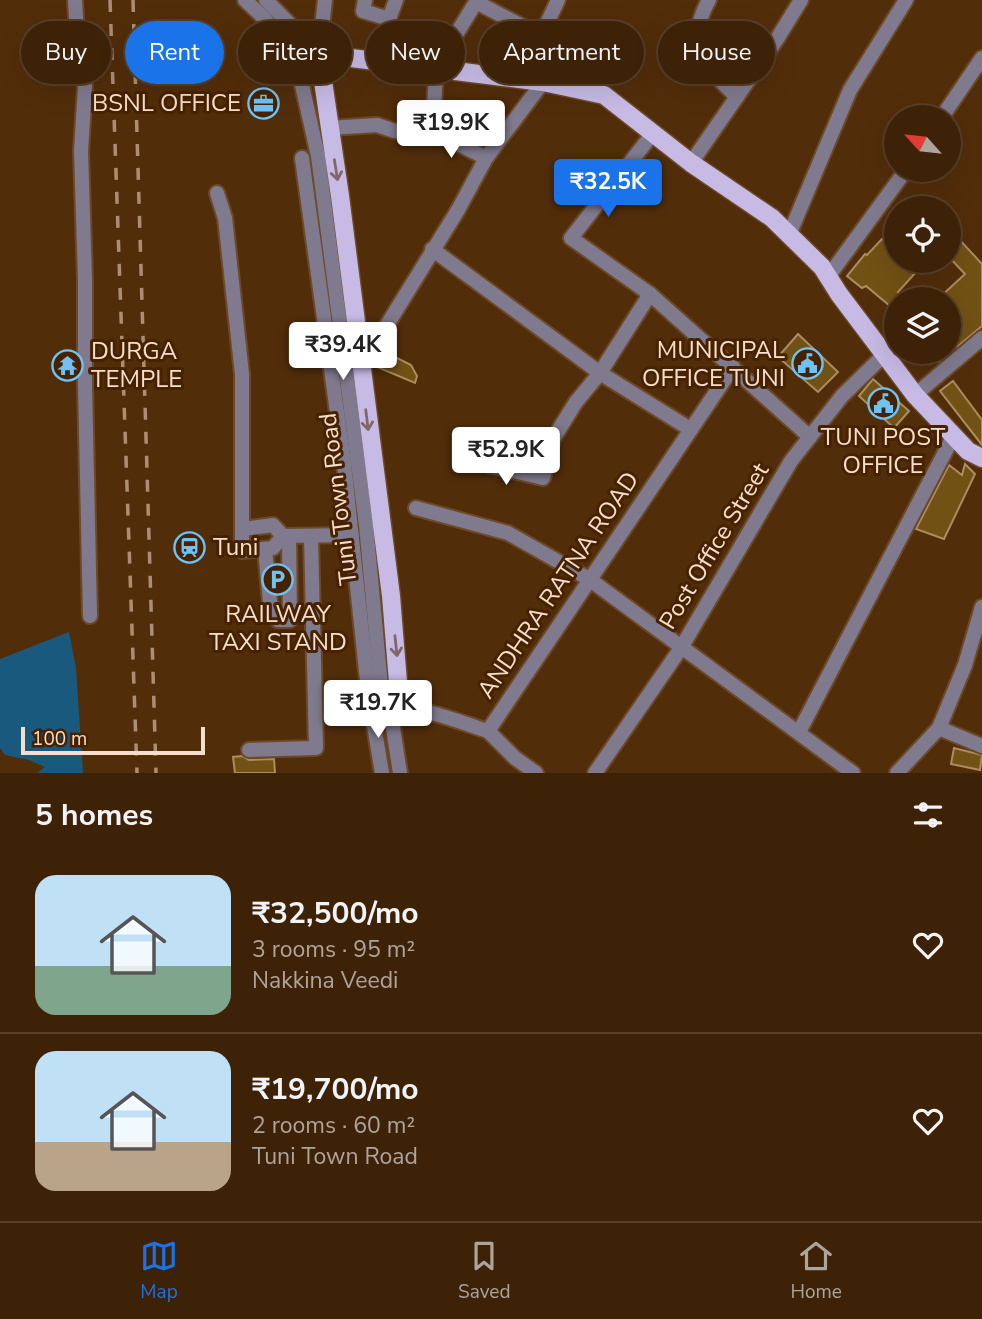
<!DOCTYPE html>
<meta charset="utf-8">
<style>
:root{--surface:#3e2208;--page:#492f16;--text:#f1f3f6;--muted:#ada49c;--line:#573f29;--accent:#1a73e8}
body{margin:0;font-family:"Nunito Sans",sans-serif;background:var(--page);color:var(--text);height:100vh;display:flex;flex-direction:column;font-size:26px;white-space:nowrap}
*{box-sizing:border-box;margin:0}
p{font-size:23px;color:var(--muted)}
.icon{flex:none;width:38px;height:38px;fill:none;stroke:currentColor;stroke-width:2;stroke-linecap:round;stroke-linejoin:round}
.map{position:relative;height:773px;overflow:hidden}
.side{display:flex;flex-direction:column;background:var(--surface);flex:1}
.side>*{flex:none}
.hud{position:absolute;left:21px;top:21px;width:942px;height:63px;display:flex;gap:14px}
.needle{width:46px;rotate:297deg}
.tools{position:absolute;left:884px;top:105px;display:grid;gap:14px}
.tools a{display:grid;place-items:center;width:77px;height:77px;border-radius:50%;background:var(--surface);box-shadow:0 7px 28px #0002,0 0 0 2px var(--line);font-size:35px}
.scale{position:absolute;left:21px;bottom:18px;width:184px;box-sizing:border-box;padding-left:7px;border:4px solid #f6decc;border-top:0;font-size:19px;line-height:24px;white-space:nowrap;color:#f6decc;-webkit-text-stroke:5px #472200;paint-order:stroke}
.price{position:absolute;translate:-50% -60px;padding:0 16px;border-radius:7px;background:#fff;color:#222;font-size:23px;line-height:46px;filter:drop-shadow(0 2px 4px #0008)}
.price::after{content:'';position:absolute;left:50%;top:42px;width:21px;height:16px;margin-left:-10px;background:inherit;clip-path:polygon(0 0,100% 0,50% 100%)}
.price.selected{background:var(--accent);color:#fff}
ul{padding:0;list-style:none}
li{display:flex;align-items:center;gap:21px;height:175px;padding:0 35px}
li+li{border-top:2px solid var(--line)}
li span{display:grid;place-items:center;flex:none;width:196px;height:140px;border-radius:21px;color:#555}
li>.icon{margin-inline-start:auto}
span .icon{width:84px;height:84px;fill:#fffc;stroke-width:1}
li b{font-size:30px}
h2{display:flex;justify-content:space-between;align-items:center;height:84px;padding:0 35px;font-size:30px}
.pill{padding:0 24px;border-radius:32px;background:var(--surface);box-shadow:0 7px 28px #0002,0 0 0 2px var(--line);font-size:24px;line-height:63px}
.pill.selected{background:var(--accent);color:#fff}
.tabs{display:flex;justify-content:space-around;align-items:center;height:98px;border-top:2px solid var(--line);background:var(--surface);font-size:19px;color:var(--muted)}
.tabs a{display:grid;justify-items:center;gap:4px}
.tabs .selected{color:var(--accent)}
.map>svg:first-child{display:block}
.water{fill:#18597d}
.building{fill:#725114;stroke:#ab8d60;stroke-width:2}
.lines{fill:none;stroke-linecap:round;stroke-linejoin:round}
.minor-casing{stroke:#6c4929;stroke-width:18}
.major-casing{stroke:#6c4929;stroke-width:21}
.minor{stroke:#807a8f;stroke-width:14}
.major{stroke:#c7bbe6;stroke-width:18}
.rail{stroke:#ac8e74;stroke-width:3.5;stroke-dasharray:12 12;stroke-linecap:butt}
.oneway{stroke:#816767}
.labels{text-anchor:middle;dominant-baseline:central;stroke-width:6;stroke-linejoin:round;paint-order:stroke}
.poi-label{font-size:24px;fill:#f6decc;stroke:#472200;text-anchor:end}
.street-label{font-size:24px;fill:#f6decc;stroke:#472200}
</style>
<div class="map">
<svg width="982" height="773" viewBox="0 0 982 773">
<rect width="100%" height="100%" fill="#522d0a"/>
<polygon class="water" points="69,632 76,668 83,773 37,773 45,767 29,760 5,755 0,748 0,659"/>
<g class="building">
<polygon points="957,237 982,264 982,326 939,362 929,352 948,352 948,299 938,299 965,274 948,256 948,245"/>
<polygon points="882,239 896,252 896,261 905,261 917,271 898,292 905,299 896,299 896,311 866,286 862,288 847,276 865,254 867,255"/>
<polygon points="798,334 838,372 818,392 778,357"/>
<polygon points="383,351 411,365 417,376 415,383 377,367"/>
<polygon points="873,379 909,411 894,428 859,396"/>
<polygon points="953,381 982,420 982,445 940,391"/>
<polygon points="965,464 975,474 944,539 916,529 949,465 962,475"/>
<polygon points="954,748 982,755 980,770 951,764"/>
<polygon points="242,756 249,760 274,759 275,773 235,773 233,757"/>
</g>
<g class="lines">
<defs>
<g id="minor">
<polyline points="75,0 78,52 85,87 81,151 85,280 85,385 90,616"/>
<polyline points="245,0 264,18 297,63 318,156 366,525 382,697 390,709 400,773"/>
<polyline points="266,0 319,54"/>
<polyline points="365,0 363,11 389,19 396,0"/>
<polyline points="477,0 476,2 541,36 558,0"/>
<path d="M709,0C684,43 706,68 737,97"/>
<polyline points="541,36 604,95"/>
<polyline points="319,54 325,0"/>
<polyline points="383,63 389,19"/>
<polyline points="942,117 982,58"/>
<polyline points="330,128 377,125 395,131 433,131 436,67 476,2"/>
<polyline points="433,131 486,158"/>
<polyline points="302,158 344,463 368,690 382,773"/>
<polyline points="691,163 777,39 801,0"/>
<polyline points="217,193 225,218 242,374 242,551 273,548 283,536"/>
<polyline points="789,235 850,90 906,0"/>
<polyline points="432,249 600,373 690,429"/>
<polyline points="828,277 906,170"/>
<polyline points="650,294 571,238 654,132"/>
<polyline points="359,357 371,347 387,325 458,210 486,158 543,82"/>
<polyline points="915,395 982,338"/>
<polyline points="476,462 543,478 553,439 576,402 600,373 650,294 810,437"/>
<polyline points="416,508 508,533 589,579 853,773"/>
<polyline points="242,529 273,525 283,536 352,535"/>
<polyline points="265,549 270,602 278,620 290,620 289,536"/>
<path d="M391,709C417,704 462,723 488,731L733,367"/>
<polyline points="939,728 982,746"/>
<polyline points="488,731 515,758 536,773"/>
<polyline points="799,732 954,435"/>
<polyline points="249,750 316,748 311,536"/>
<polyline points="595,773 681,648 791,461 842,396 886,353"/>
<polyline points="897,773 939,728 965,665 982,607"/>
</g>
<polyline id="major" points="400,707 391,596 340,196 319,54 543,82 604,95 691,163 772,218 822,267 839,294 915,395 968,451 982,458"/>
</defs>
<use href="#minor" class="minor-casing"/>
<use href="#major" class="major-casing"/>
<use href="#minor" class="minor"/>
<use href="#major" class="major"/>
<g class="rail">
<polyline points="110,0 137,773"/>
<polyline points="133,0 156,773"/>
</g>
</g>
<defs><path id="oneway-shaft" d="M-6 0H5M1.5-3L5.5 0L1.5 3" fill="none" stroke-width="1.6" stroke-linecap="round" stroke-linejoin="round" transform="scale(1.75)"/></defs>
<g class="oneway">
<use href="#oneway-shaft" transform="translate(336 170) rotate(81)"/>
<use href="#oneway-shaft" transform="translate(367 420) rotate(83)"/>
<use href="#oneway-shaft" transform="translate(396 646) rotate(84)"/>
</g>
<defs>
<symbol id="office-ring" viewBox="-11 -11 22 22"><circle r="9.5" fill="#472200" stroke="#70c1f4" stroke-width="1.5"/><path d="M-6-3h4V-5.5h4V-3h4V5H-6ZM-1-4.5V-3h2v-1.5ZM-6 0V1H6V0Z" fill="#70c1f4"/></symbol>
<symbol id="civic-ring" viewBox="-11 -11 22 22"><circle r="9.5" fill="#472200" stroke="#70c1f4" stroke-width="1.5"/><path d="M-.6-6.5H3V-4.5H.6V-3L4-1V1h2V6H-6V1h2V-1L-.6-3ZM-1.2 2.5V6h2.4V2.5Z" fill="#70c1f4"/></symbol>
<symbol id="temple-ring" viewBox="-11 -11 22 22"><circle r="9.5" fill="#472200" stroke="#70c1f4" stroke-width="1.5"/><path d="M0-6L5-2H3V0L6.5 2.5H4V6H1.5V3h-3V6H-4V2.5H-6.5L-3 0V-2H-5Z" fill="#70c1f4"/></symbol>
<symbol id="station-ring" viewBox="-11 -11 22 22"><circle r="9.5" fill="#472200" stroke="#70c1f4" stroke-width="1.5"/><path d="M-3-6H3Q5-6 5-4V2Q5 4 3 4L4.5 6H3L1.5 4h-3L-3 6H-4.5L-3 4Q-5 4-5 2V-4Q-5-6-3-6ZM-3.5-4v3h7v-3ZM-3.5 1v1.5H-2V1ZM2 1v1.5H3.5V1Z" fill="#70c1f4"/></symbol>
<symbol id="parking-ring" viewBox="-11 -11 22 22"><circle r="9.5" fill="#472200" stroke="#70c1f4" stroke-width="1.5"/><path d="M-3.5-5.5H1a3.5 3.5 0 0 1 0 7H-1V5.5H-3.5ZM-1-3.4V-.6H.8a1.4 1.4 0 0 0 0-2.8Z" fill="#70c1f4"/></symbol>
</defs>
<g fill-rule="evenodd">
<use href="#office-ring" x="246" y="86" width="35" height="35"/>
<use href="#civic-ring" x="790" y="346" width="35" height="35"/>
<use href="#temple-ring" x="50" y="348" width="35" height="35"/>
<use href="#civic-ring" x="866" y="386" width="35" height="35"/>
<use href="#station-ring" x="172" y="530" width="35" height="35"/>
<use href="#parking-ring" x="260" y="562" width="35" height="35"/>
</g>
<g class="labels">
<g class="poi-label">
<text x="241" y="103">BSNL OFFICE</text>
<text x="785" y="350">MUNICIPAL<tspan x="785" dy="28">OFFICE TUNI</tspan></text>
<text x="91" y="351" text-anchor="start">DURGA<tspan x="91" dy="28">TEMPLE</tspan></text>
<text x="883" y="437" text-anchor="middle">TUNI POST<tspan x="883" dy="28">OFFICE</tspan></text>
<text x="213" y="547" text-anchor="start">Tuni</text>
<text x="278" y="614" text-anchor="middle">RAILWAY<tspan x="278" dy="28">TAXI STAND</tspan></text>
</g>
<g class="street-label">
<text transform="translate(338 499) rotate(-97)">Tuni Town Road</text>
<text transform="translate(714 546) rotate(-59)">Post Office Street</text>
<text transform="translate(558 585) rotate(-56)">ANDHRA RATNA ROAD</text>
</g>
</g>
</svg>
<div class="tools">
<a><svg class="needle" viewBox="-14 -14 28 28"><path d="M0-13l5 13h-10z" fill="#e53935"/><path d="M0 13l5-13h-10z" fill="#ada49c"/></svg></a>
<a><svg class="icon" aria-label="locate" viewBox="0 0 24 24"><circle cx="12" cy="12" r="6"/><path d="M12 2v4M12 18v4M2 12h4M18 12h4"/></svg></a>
<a><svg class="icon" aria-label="layers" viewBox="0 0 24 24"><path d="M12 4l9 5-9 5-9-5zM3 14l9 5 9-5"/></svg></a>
</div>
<div class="scale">100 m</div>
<b class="price" style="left:451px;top:160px">₹19.9K</b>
<b class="price selected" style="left:608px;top:219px">₹32.5K</b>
<b class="price" style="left:343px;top:382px">₹39.4K</b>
<b class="price" style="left:506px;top:487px">₹52.9K</b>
<b class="price" style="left:378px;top:740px">₹19.7K</b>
<div class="hud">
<a class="pill">Buy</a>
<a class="pill selected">Rent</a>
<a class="pill">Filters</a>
<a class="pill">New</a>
<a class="pill">Apartment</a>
<a class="pill">House</a>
</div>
</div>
<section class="side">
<h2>5 homes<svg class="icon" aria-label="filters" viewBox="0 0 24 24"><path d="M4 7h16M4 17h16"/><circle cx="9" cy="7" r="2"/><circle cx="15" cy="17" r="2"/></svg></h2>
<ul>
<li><span style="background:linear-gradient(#bfe0f5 65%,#7fa58c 0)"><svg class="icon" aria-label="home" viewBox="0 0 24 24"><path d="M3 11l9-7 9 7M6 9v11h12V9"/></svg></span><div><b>₹32,500/mo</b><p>3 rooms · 95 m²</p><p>Nakkina Veedi</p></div><svg class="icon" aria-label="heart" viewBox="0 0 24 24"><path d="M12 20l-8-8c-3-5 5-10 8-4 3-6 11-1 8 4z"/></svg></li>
<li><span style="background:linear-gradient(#bfe0f5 65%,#b9a48a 0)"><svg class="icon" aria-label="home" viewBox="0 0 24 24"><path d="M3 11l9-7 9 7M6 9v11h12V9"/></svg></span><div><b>₹19,700/mo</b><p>2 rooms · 60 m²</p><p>Tuni Town Road</p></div><svg class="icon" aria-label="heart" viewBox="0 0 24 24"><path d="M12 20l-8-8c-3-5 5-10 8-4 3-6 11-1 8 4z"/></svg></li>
</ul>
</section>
<nav class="tabs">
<a class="selected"><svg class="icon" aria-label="map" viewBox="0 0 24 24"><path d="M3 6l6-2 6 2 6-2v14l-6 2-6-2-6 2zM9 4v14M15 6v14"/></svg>Map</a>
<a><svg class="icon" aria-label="saved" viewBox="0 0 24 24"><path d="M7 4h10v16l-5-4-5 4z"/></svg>Saved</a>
<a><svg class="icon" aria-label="home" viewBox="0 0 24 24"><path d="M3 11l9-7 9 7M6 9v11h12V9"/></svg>Home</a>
</nav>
